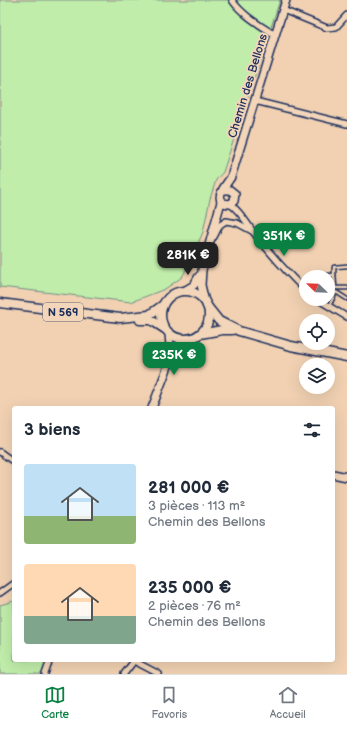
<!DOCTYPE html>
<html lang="fr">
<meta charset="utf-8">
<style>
:root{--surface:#fff;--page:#f2f2f3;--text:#1f2937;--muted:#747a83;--line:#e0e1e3;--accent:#0b8043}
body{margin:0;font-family:"Balsamiq Sans",sans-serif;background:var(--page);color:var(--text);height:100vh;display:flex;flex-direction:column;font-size:15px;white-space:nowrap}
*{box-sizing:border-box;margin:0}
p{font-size:13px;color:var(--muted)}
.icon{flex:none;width:22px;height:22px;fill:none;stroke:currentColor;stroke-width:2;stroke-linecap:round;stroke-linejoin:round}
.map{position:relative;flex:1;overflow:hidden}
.side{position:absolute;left:12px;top:406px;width:323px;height:256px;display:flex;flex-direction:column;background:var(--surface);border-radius:4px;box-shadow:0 4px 16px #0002}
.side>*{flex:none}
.needle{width:26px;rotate:293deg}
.controls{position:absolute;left:299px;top:270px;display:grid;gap:8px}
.controls a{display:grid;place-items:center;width:36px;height:36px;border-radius:50%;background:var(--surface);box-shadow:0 4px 16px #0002;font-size:20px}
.price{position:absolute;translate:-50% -34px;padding:0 9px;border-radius:8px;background:var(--accent);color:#fff;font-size:13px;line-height:26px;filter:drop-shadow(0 1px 2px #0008)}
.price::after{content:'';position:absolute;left:50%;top:24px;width:12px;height:9px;margin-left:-6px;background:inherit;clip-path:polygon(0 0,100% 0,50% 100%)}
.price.selected{background:#222;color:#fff}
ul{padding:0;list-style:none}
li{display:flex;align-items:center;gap:12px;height:100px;padding:0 12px}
li span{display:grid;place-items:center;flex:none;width:112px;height:80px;border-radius:4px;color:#555}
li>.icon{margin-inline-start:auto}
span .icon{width:48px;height:48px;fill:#fffc;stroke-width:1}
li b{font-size:17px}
h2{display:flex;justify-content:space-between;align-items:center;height:48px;padding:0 12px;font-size:17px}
.dock{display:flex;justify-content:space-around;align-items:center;height:56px;border-top:1px solid var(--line);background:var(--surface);font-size:11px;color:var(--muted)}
.dock a{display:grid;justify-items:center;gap:2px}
.dock .selected{color:var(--accent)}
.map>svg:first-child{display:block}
.green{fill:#c0edaa;stroke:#6e8e84}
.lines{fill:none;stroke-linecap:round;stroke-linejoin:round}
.lane-casing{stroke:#1b2f5e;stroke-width:5.5}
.street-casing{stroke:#1b2f5e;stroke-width:8}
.secondary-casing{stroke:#1b2f5e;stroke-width:10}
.primary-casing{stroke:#1b2f5e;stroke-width:11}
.lane{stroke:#f3d6b9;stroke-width:2.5}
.street{stroke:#f3d6b9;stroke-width:5}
.secondary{stroke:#f3d6b9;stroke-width:7}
.primary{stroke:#f3d6b9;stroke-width:8}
.labels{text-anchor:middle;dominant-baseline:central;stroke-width:4;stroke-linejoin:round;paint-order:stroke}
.shield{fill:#f3d6b9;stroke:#5c6179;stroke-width:1}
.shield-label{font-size:11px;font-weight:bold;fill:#1b2f5e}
.street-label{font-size:12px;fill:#1b2f5e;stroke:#f3d6b9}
</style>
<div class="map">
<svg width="347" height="674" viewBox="0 0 347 674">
<rect width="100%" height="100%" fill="#f1d1b2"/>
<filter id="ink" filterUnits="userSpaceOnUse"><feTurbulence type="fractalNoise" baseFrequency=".025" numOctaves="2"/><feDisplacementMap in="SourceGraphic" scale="8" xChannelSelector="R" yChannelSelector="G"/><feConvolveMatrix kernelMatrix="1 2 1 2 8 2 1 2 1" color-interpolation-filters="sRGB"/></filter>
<g filter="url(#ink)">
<g class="green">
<polygon points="0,0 280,0 223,172 216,180 210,199 203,232 188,266 182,277 165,289 131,302 0,287"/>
<polygon points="14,601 14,660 50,660 45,674 0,674 0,605"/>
</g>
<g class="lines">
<defs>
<g id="lane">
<polyline points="334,275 334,267 347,266"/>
<polyline points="311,276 334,275 335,288"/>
<polyline points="336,288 347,288"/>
<polyline points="329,306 336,292 347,299"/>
</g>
<g id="street">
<path d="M232,0C242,15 260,25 275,35"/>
<polyline points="283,10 327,28 336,27 347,15"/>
<polyline points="255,101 347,124"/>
<path d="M230,204C241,212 246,222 254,233C270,253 287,273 306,291"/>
<polyline points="214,237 220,225 226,221 237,223 252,231"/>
<polyline points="317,299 347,317"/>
<polyline points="0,452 14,462"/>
<polyline points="0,593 14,583"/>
<polyline points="45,674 50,660"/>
<polyline points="124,674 134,661 159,674"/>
</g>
<g id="secondary">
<path d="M224,190H230L235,194L234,201L230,204L222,203C216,195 226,185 231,177L286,0"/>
<polyline points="184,291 194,285 199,276"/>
<polyline points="205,302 201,285 202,270 221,202"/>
<polyline points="167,359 170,347 169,333"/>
<polyline points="152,408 173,353 179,345 189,339"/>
<polyline points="333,474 347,477"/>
</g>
<g id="primary">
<circle cx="185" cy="315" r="24"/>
<polyline points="0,303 120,318 149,315 163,305"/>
<polyline points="207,306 219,321 239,331 291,346 347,357"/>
<polyline points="140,320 151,320 165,329"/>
<polyline points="200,334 222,330 232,330"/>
</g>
</defs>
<use href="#lane" class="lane-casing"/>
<use href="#street" class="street-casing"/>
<use href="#secondary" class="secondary-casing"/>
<use href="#primary" class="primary-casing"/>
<use href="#lane" class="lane"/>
<use href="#street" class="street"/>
<use href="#secondary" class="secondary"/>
<use href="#primary" class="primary"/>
</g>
</g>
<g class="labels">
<rect class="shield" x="43" y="303" width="40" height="18" rx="3"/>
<g class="shield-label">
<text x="63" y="312">N 569</text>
</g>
<g class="street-label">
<text transform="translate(248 86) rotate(-73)">Chemin des Bellons</text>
</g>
</g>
</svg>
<div class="controls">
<a><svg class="needle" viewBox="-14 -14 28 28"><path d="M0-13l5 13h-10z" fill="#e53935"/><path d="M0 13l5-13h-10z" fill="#747a83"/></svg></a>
<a><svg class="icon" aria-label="locate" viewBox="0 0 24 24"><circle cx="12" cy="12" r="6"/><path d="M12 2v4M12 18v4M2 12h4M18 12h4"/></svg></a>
<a><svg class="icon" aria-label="layers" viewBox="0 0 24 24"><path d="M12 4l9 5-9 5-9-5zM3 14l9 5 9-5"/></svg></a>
</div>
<b class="price" style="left:284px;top:257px">351K €</b>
<b class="price selected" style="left:188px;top:276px">281K €</b>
<b class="price" style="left:174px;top:376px">235K €</b>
<section class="side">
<h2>3 biens<svg class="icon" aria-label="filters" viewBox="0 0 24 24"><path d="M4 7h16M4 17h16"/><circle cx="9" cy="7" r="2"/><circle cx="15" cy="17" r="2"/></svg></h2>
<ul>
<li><span style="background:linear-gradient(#bfe0f5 65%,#8fb573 0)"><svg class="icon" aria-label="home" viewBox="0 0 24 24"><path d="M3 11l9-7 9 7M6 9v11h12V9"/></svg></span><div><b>281 000 €</b><p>3 pièces · 113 m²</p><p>Chemin des Bellons</p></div></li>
<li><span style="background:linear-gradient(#ffd9b3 65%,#7fa58c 0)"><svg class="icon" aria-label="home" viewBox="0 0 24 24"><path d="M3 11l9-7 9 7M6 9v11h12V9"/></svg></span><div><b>235 000 €</b><p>2 pièces · 76 m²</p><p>Chemin des Bellons</p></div></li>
</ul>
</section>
</div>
<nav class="dock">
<a class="selected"><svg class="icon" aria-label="map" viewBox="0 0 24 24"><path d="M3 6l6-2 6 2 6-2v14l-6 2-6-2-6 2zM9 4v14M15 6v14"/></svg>Carte</a>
<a><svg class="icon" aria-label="saved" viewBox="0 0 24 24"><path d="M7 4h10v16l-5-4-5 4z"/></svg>Favoris</a>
<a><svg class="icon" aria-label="home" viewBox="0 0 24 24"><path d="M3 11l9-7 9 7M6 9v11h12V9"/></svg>Accueil</a>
</nav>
